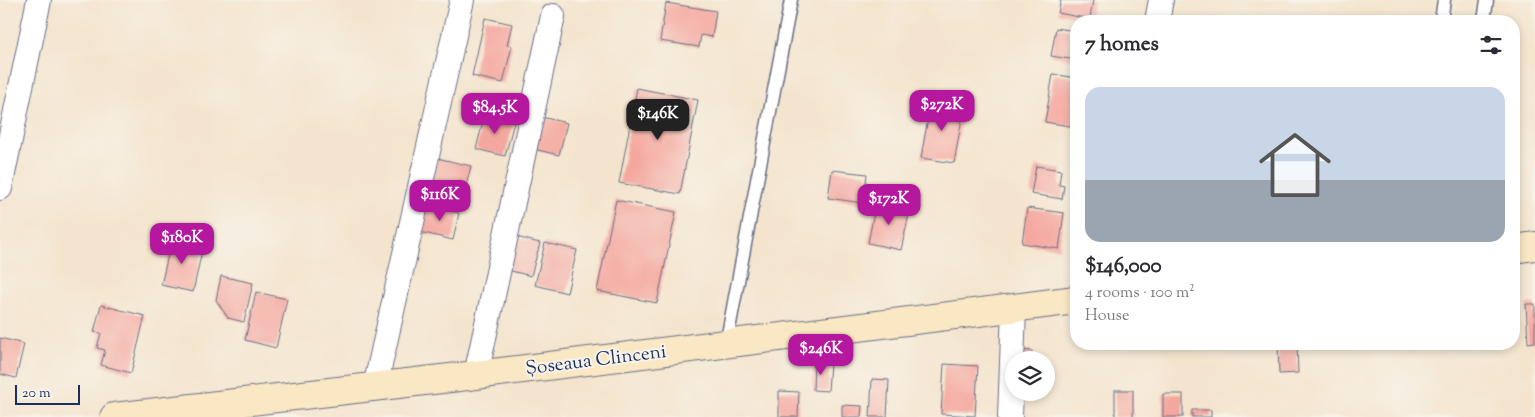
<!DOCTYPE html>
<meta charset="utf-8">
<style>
:root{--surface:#fff;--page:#f7f7f7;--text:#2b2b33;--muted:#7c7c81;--line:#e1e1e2;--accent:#b5179e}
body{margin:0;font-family:"Sorts Mill Goudy",serif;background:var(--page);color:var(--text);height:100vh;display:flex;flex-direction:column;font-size:19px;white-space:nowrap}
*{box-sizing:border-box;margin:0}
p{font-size:16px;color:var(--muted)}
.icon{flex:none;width:28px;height:28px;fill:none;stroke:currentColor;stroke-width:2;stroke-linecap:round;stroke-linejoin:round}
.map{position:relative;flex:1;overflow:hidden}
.details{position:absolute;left:1070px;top:15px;width:450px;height:335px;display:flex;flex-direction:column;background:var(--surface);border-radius:20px;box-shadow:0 2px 8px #0003}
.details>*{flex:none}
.fabs{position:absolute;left:1005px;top:351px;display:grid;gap:10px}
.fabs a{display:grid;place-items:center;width:50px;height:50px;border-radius:50%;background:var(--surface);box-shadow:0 2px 8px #0003;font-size:25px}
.scale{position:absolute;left:15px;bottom:12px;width:65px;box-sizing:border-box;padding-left:5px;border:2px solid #1b2f5e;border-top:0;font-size:14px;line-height:18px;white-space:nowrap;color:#1b2f5e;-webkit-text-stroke:4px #f7f3e8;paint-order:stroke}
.price{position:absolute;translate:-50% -42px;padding:0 11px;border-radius:10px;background:var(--accent);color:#fff;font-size:16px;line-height:32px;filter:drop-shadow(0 1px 2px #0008)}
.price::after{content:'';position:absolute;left:50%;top:30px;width:15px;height:11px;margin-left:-8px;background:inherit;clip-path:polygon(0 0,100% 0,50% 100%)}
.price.active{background:#222;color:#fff}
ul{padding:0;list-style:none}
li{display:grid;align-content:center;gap:10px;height:265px;padding:0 15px}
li+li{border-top:1px solid var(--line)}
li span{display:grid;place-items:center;height:155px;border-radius:15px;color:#555}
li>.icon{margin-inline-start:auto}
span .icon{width:90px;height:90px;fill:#fffc;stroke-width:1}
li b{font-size:21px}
h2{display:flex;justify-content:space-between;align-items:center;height:60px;padding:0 15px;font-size:21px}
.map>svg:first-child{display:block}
.building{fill:#f4a79f}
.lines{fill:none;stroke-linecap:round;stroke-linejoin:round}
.service-casing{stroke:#676e85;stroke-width:15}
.minor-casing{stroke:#676e85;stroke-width:26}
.secondary-casing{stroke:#676e85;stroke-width:30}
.service{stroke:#fff;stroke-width:12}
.minor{stroke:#fff;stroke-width:24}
.secondary{stroke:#fae7c3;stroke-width:28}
.labels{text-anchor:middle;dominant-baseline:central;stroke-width:4;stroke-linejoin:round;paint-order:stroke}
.street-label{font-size:19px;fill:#1b2f5e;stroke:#f7f3e8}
</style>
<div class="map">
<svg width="1535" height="417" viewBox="0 0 1535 417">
<rect width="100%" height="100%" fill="#f7f3e8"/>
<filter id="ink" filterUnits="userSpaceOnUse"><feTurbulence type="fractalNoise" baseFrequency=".02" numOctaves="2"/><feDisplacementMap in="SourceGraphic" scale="10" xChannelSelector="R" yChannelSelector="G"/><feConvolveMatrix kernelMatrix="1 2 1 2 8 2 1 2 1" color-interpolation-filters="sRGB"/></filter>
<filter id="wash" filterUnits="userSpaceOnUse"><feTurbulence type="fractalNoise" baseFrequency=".0096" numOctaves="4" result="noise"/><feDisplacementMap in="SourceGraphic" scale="20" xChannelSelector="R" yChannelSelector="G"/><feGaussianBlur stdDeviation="1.12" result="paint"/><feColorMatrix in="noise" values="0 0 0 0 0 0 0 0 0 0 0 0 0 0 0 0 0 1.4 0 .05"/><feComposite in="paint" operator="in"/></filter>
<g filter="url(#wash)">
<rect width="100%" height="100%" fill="#f4e4cd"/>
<g id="blocks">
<g class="building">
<polygon points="1061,0 1093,0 1090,19 1058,13"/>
<polygon points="666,3 716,11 712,37 701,35 699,47 660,41"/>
<polygon points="485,18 512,24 507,45 512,46 503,83 472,76"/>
<polygon points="1056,28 1076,31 1076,60 1051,56"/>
<polygon points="1053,74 1076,78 1076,127 1045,122"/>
<polygon points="637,88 698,100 680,194 619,183"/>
<polygon points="931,101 964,107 954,163 921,158"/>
<polygon points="485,114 514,122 505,156 476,149"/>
<polygon points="537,116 567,123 559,155 529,148"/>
<polygon points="437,158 471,166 463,199 428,190"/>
<polygon points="1036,166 1061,170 1059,185 1064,186 1062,199 1031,194"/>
<polygon points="832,170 867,174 863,203 828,198"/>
<polygon points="616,200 676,212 657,303 597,291"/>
<polygon points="876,203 910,210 901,250 868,243"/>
<polygon points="426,205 459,213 453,240 420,232"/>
<polygon points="1027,208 1064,213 1059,249 1022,243"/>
<polygon points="512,236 540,243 531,276 503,269"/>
<polygon points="172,238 203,246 193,292 161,285"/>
<polygon points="545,243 577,250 567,293 535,285"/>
<polygon points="221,276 253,283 244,322 228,318 216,300"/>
<polygon points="256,292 287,299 276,348 245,340"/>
<polygon points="1526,304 1535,304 1535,342 1528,343"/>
<polygon points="101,305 145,316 131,373 101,365 105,350 97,348 101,333 94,332"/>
<polygon points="0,338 24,344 16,378 0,374"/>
<polygon points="1278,344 1297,344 1298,373 1279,374"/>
<polygon points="1019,350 1032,351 1032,360 1018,360"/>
<polygon points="814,362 830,363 828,391 813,390"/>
<polygon points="944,364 978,366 975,416 941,414"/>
<polygon points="872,379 889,380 887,417 870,417"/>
<rect x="1115" y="390" width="18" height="27"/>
<polygon points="779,391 799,392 798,417 779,417"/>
<rect x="1163" y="394" width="20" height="23"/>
<polygon points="842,405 862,406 861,417 842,417"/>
<rect x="1192" y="410" width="19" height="7"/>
</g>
</g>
</g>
<g filter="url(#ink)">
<use href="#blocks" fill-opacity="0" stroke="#676e85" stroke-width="1"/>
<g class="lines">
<defs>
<g id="service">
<polyline points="1441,21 1444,0"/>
<polyline points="1484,21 1487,0"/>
<polyline points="726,345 791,0"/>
</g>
<g id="minor">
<polyline points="1157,21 1161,0"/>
<polyline points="0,188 39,0"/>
<polyline points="476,375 553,16"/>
<polyline points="375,387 462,0"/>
<polyline points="1010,417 1014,308"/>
</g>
<g id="secondary">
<polyline points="1514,249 1535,246"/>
<polyline points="114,417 476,375 1076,300"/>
</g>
</defs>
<use href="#service" class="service-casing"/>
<use href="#minor" class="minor-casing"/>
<use href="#secondary" class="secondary-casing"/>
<use href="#service" class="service"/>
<use href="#minor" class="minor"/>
<use href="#secondary" class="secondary"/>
</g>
</g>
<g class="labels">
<g class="street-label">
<text transform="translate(596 361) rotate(-7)">Șoseaua Clinceni</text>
</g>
</g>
</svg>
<div class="fabs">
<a><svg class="icon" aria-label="layers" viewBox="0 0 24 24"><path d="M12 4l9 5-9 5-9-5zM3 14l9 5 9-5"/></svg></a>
</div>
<div class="scale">20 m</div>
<b class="price" style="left:942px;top:132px">$272K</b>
<b class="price" style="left:495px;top:135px">$84.5K</b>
<b class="price active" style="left:658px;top:141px">$146K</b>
<b class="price" style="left:440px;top:222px">$116K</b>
<b class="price" style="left:889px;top:226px">$172K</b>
<b class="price" style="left:182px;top:265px">$180K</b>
<b class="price" style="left:821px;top:376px">$246K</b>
<section class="details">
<h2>7 homes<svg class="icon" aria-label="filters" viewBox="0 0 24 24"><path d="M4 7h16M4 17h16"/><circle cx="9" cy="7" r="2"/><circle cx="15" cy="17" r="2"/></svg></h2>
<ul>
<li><span style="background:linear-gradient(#c9d6e8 60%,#9aa5b1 0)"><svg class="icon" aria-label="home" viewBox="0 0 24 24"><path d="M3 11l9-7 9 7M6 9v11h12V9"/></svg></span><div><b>$146,000</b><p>4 rooms · 100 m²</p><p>House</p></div></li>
</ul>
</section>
</div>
